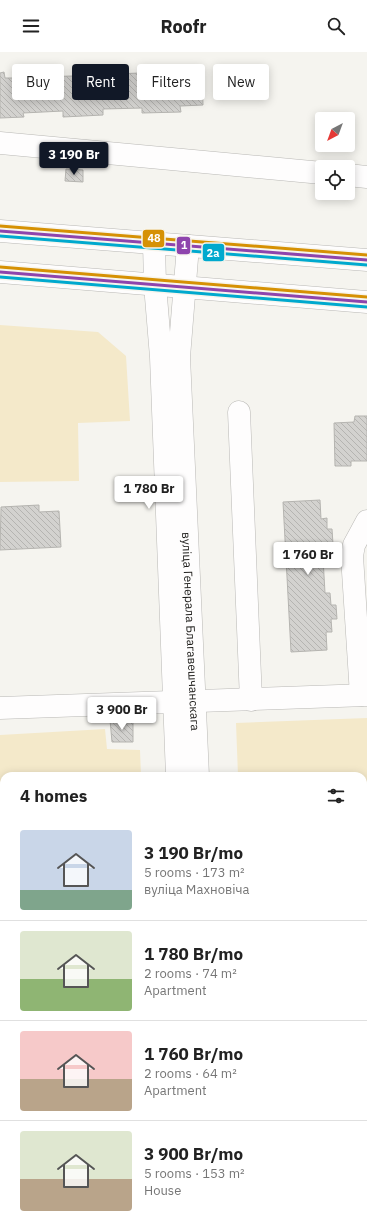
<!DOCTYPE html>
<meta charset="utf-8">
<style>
:root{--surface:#fff;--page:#f2f2f2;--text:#222;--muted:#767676;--line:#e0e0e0;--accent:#111827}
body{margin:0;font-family:"IBM Plex Sans",sans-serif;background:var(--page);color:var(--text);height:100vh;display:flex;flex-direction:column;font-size:15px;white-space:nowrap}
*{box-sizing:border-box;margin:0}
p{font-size:13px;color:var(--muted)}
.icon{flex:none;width:22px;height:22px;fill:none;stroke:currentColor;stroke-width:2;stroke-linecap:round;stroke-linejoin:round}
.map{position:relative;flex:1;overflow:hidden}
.sheet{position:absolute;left:0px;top:720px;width:367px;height:456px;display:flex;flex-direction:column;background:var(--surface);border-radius:12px 12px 0 0;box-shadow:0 2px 10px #0003}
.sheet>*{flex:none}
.guide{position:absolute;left:12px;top:12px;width:343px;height:36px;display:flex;gap:8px}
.needle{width:26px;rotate:221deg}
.controls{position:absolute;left:315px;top:60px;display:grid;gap:8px}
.controls a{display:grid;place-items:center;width:40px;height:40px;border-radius:4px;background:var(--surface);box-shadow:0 2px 10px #0003;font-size:20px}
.price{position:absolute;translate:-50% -34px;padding:0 9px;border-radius:4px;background:#fff;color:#222;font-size:13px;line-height:26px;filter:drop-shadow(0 1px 2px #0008)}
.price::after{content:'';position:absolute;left:50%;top:24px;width:12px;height:9px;margin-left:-6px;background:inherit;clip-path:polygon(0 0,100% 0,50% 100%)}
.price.active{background:var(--accent);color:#fff}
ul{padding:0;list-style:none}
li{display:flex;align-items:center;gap:12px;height:100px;padding:0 20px}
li+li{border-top:1px solid var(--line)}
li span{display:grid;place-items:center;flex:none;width:112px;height:80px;border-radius:4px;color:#555}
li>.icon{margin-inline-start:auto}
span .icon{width:48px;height:48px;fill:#fffc;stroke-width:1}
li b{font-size:17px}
h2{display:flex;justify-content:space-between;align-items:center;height:48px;padding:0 20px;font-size:17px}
.tag{padding:0 14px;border-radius:4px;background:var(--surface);box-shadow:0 2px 10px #0003;font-size:14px;line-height:36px}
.tag.active{background:var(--accent);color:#fff}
header{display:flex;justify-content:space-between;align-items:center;height:52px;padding:0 20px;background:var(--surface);font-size:18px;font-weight:700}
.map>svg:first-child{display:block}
.green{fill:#f4e9ca}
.building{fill:url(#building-back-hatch);stroke:#b5b4b0}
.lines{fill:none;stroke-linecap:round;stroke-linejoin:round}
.minor-casing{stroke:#b9b8b5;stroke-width:23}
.major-casing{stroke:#b9b8b5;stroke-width:23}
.minor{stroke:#fefdfd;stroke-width:22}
.major{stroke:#fefdfd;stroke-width:22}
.bus-1-casing{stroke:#f7f5ed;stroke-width:6}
.bus-2-casing{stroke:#f7f5ed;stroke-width:6}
.bus-3-casing{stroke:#f7f5ed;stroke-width:6}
.bus-1{stroke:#8e44ad;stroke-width:3}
.bus-2{stroke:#00a9ce;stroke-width:3}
.bus-3{stroke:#d69104;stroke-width:3}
.labels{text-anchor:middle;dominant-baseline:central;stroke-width:4;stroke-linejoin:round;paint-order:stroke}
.street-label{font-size:12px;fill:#1c1b18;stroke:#f7f5ed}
.line-badge{stroke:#f7f5ed;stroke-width:1.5}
.badge-label{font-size:11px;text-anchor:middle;font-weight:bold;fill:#fff}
</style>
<header><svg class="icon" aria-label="menu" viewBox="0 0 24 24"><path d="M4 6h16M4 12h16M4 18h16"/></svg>Roofr<svg class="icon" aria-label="search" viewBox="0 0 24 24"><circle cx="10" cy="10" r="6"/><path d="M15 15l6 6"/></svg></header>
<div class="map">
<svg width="367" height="1176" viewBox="0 0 367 1176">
<defs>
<pattern id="building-back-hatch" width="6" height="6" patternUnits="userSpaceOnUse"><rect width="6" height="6" fill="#d3d2cf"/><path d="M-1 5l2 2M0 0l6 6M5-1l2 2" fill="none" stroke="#b5b4b1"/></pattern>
</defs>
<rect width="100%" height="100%" fill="#f5f4ef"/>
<g class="green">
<polygon points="0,273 98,280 126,304 130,369 78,371 79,429 0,430"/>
<polygon points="367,666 367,882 363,882 363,724 238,724 236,671"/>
<polygon points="105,677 107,697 140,698 141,724 4,724 4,898 0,898 0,683"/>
</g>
<g class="building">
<polygon points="181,13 191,13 192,19 202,18 203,53 180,54 181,60 142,61 142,56 103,57 103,63 63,65 63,59 23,61 24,65 0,66 0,21 4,20 5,26 24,26 23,20 33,19 34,25 73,24 73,18 84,18 84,23 102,22 102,17 113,17 113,22 141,21 152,20 152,15 162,14 162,20 181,19"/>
<polygon points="66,117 83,118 83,130 65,129"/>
<polygon points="355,364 367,364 367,409 351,409 351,414 335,414 334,371 354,370"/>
<polygon points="320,448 321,467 327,466 327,477 332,477 333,492 328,493 329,505 323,506 325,541 330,541 331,553 336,553 337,567 331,567 332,580 326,580 327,598 291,600 283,450"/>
<polygon points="39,453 39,460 59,459 61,495 0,498 1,455"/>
<polygon points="110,668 133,668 133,690 112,690"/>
<rect x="0" y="1123" width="4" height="49"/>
</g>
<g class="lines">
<defs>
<g id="minor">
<polyline points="0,91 322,121"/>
<polyline points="348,123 367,125"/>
<polyline points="154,191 155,233 161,305 177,724"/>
<path id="s1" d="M188,194L179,305L198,724"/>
<polyline points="239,360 251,648"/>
<polyline points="361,643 352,504 354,493 367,469"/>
<polyline points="0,656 367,643"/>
<polyline points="363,901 367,901"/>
<polyline points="101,1172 105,1176"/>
<polyline points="133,1172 134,1176"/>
<polyline points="158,1172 159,1176"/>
<polyline points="199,1172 199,1176"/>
<polyline points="216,1172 217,1176"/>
<polyline points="256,1172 258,1176"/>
<polyline points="80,1176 84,1172"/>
<polyline points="280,1176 281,1172"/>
</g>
<g id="major">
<polyline points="0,179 367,208"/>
<polyline points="0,220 367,250"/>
</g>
</defs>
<use href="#minor" class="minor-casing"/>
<use href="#major" class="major-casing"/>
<use href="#minor" class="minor"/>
<use href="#major" class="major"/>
<defs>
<g id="bus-1">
<polyline points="0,179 367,208"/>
<polyline points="0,220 367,250"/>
</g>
<g id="bus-2">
<polyline points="0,184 367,213"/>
<polyline points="0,225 367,255"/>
</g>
<g id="bus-3">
<polyline points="0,174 367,203"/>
<polyline points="0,215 367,245"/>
</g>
</defs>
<use href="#bus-1" class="bus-1-casing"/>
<use href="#bus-2" class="bus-2-casing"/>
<use href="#bus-3" class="bus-3-casing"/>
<use href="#bus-1" class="bus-1"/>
<use href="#bus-2" class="bus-2"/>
<use href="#bus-3" class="bus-3"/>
</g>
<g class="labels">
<g class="street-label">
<text stroke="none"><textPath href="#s1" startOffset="386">вуліца Генерала Благавешчанскага</textPath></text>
</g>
</g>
<g class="line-badge">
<rect x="142" y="177" width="23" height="19" rx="4" fill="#d69104"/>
<rect x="176" y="184" width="15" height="19" rx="4" fill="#8e44ad"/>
<rect x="202" y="191" width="23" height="19" rx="4" fill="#00a9ce"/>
</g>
<g class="badge-label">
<text x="154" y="190">48</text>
<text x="184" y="197">1</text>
<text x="213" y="205">2а</text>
</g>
</svg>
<div class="controls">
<a><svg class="needle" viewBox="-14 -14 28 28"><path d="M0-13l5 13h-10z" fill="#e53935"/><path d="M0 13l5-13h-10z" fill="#767676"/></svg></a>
<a><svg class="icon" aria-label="locate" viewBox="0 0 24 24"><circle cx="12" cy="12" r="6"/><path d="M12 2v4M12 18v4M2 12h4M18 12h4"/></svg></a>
</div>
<b class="price active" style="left:74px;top:124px">3 190 Br</b>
<b class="price" style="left:149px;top:458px">1 780 Br</b>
<b class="price" style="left:308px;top:524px">1 760 Br</b>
<b class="price" style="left:122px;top:679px">3 900 Br</b>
<div class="guide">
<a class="tag">Buy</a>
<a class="tag active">Rent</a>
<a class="tag">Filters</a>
<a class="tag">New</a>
</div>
<section class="sheet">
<h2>4 homes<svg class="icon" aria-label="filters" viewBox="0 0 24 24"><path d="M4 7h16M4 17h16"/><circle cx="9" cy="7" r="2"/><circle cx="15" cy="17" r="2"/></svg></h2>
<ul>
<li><span style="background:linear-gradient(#c9d6e8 75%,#7fa58c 0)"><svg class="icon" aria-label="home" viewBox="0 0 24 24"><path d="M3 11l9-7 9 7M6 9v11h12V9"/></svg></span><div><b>3 190 Br/mo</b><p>5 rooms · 173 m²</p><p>вуліца Махновіча</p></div></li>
<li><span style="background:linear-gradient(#dfe7d0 60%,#8fb573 0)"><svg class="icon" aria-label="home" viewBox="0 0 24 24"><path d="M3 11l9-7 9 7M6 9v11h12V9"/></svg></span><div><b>1 780 Br/mo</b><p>2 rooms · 74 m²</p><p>Apartment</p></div></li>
<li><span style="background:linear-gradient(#f6c9c9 60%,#b9a48a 0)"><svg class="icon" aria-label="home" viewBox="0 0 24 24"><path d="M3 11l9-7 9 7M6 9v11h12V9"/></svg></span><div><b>1 760 Br/mo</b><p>2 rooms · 64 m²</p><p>Apartment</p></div></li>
<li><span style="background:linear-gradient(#dfe7d0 60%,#b9a48a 0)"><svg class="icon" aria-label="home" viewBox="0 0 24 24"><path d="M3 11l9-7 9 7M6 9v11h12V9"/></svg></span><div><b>3 900 Br/mo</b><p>5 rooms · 153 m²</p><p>House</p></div></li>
</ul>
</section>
</div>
